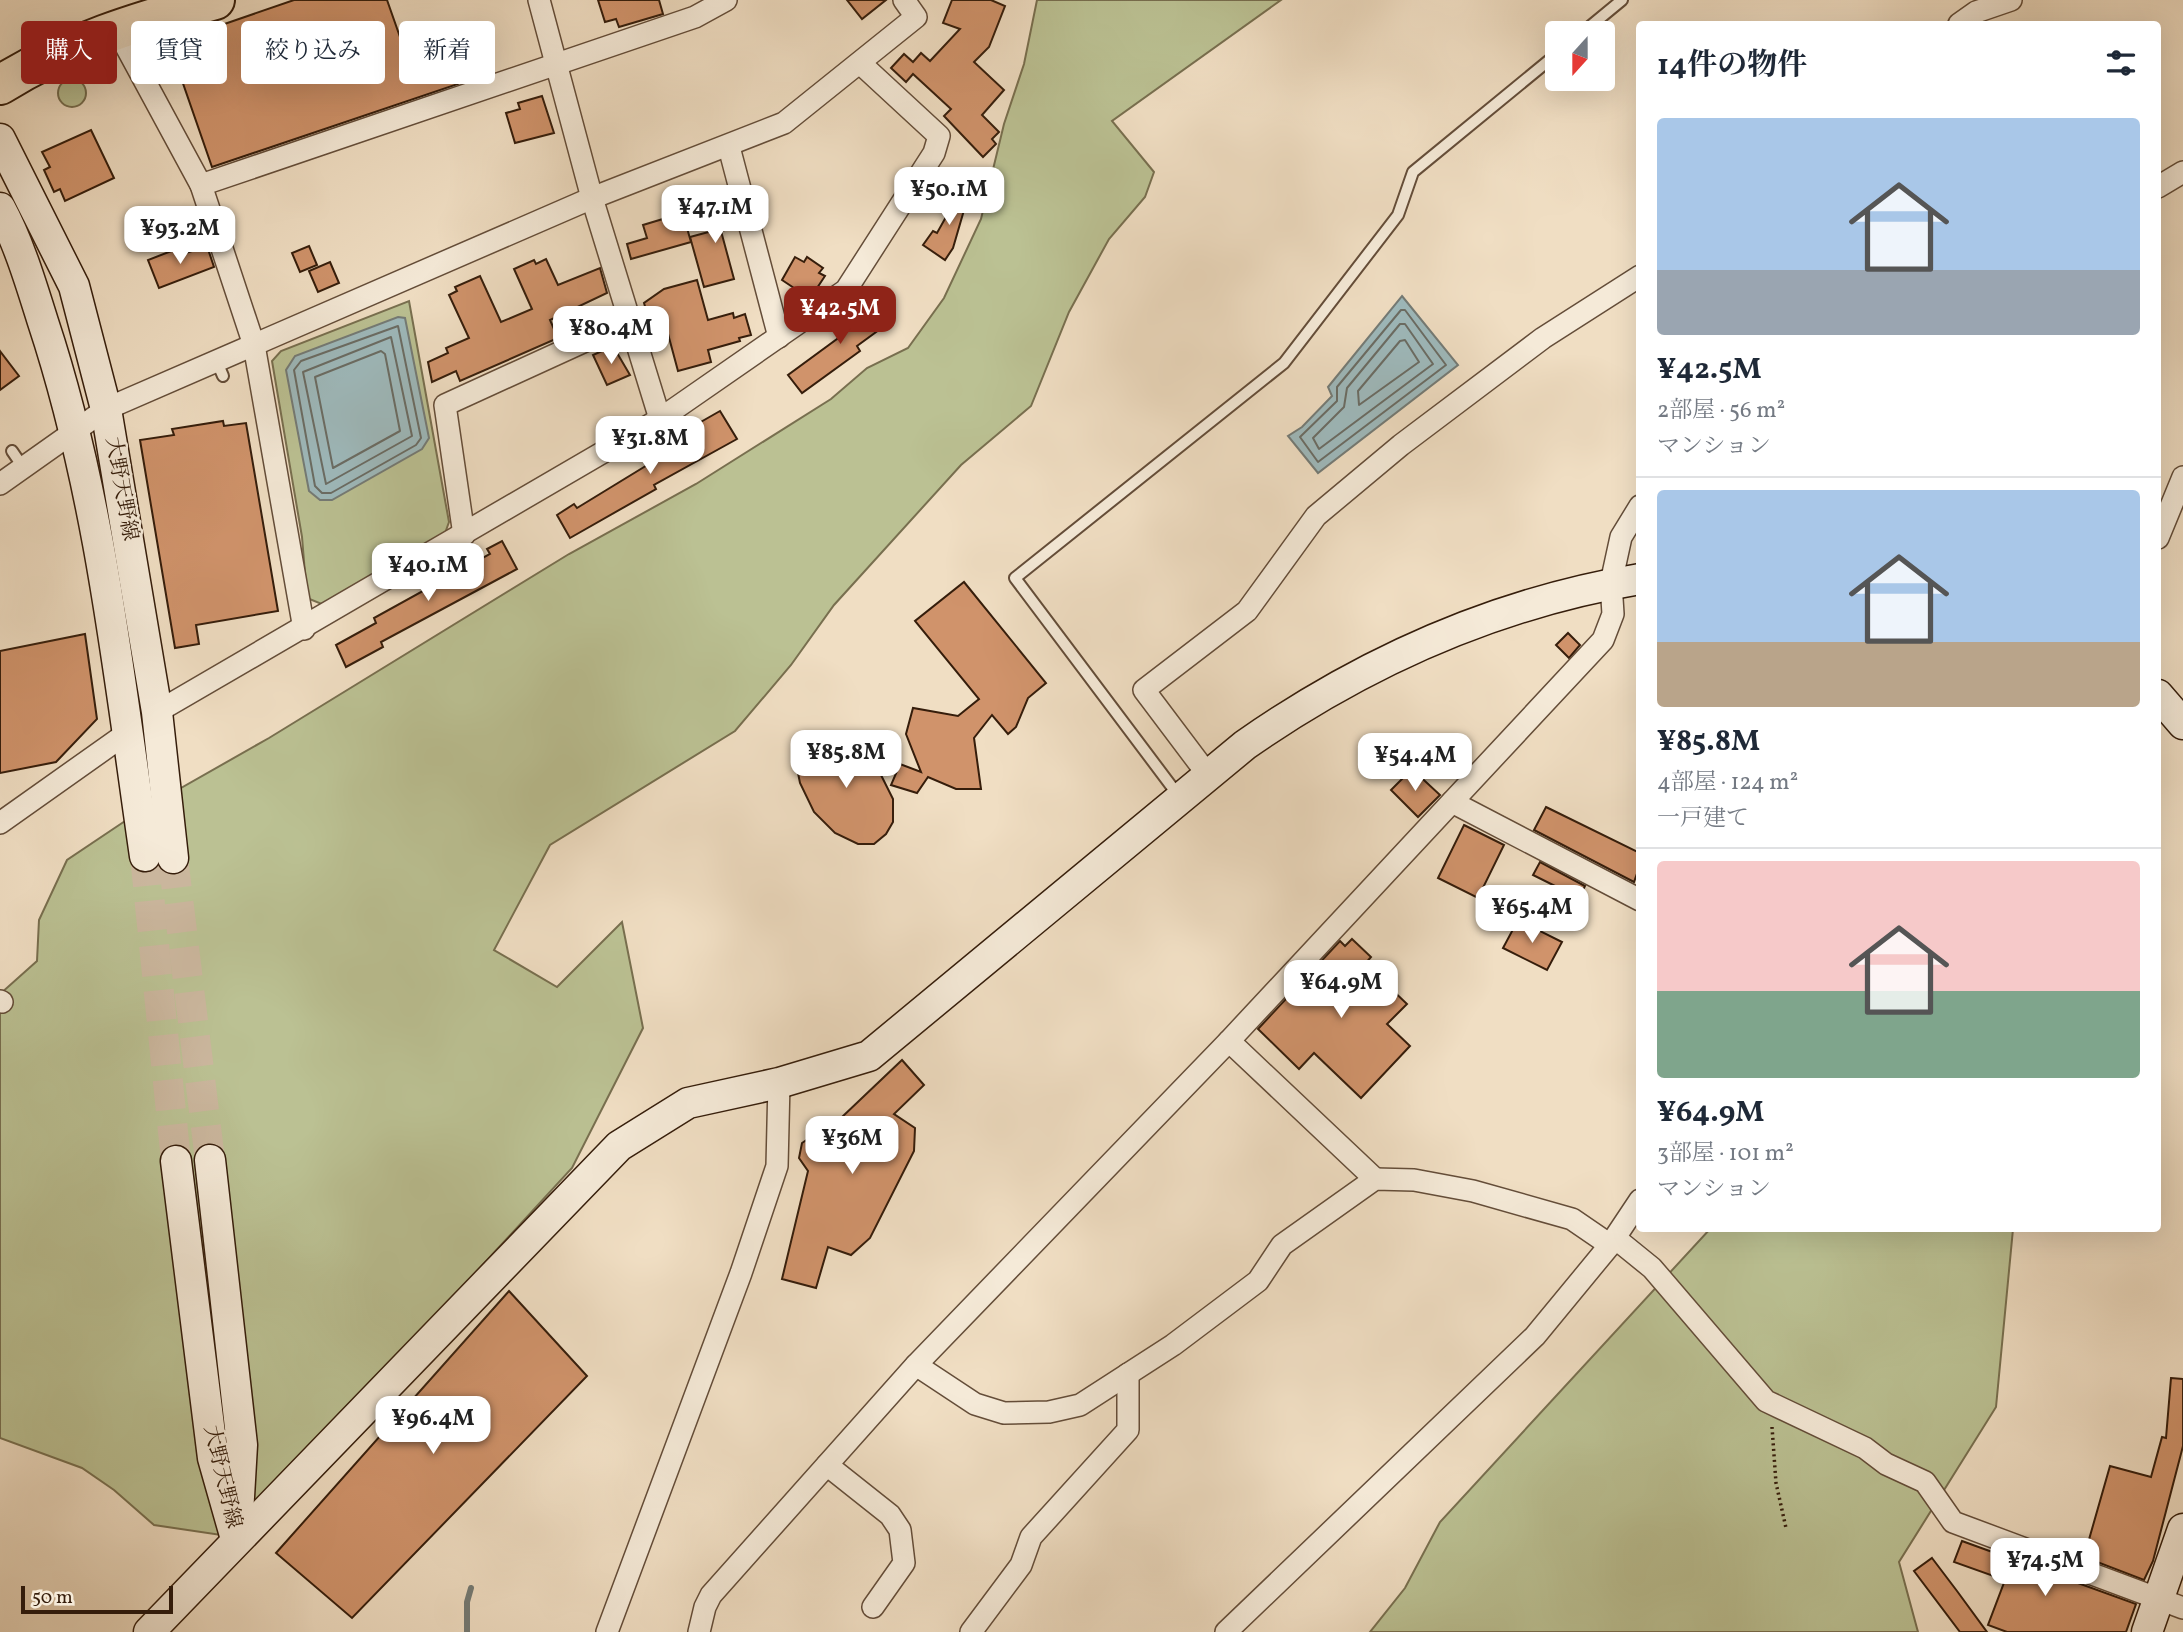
<!DOCTYPE html>
<html lang="ja">
<meta charset="utf-8">
<style>
:root{--surface:#fff;--page:#f2f2f3;--text:#1f2937;--muted:#747a83;--line:#e0e1e3;--accent:#8f2418}
body{margin:0;font-family:Vollkorn,"Noto Serif JP",serif;background:var(--page);color:var(--text);height:100vh;display:flex;flex-direction:column;font-size:26px;white-space:nowrap}
*{box-sizing:border-box;margin:0}
p{font-size:23px;color:var(--muted)}
.icon{flex:none;width:38px;height:38px;fill:none;stroke:currentColor;stroke-width:2;stroke-linecap:round;stroke-linejoin:round}
.map{position:relative;flex:1;overflow:hidden}
.side{position:absolute;left:1636px;top:21px;width:525px;height:1211px;display:flex;flex-direction:column;background:var(--surface);border-radius:7px;box-shadow:0 7px 28px #0002}
.side>*{flex:none}
.guide{position:absolute;left:21px;top:21px;width:665px;height:63px;display:flex;gap:14px}
.needle{width:46px;rotate:201deg}
.buttons{position:absolute;left:1545px;top:21px;display:grid;gap:14px}
.buttons a{display:grid;place-items:center;width:70px;height:70px;border-radius:7px;background:var(--surface);box-shadow:0 7px 28px #0002;font-size:35px}
.scale{position:absolute;left:21px;bottom:18px;width:152px;box-sizing:border-box;padding-left:7px;border:4px solid #351d0b;border-top:0;font-size:19px;line-height:24px;white-space:nowrap;color:#351d0b;-webkit-text-stroke:5px #f5ead8;paint-order:stroke}
.price{position:absolute;translate:-50% -60px;padding:0 16px;border-radius:14px;background:#fff;color:#222;font-size:23px;line-height:46px;filter:drop-shadow(0 2px 4px #0008)}
.price::after{content:'';position:absolute;left:50%;top:42px;width:21px;height:16px;margin-left:-10px;background:inherit;clip-path:polygon(0 0,100% 0,50% 100%)}
.price.active{background:var(--accent);color:#fff}
ul{padding:0;list-style:none}
li{display:grid;align-content:center;gap:14px;height:371px;padding:0 21px}
li+li{border-top:2px solid var(--line)}
li span{display:grid;place-items:center;height:217px;border-radius:7px;color:#555}
li>.icon{margin-inline-start:auto}
span .icon{width:126px;height:126px;fill:#fffc;stroke-width:1}
li b{font-size:30px}
h2{display:flex;justify-content:space-between;align-items:center;height:84px;padding:0 21px;font-size:30px}
.tag{padding:0 24px;border-radius:7px;background:var(--surface);box-shadow:0 7px 28px #0002;font-size:24px;line-height:63px}
.tag.active{background:var(--accent);color:#fff}
.map>svg:first-child{display:block}
.green{fill:#bbc193;stroke:#786f4f;stroke-width:2}
.water{fill:#9ebabd;stroke:#747b76;stroke-width:2}
.lines{fill:none;stroke-linecap:round;stroke-linejoin:round}
.shore{stroke:#6a6c64;stroke-width:2}
.stream{stroke:#747b76;stroke-width:6}
.building{fill:#d0936b;stroke:#351d0b;stroke-width:2}
.secondary-tunnel{stroke:#cbb79e;stroke-width:30;stroke-dasharray:30 15;stroke-linecap:butt}
.lane-casing{stroke:#644d39;stroke-width:14}
.street-casing{stroke:#644d39;stroke-width:24}
.secondary-casing{stroke:#351d0b;stroke-width:33}
.highway-casing{stroke:#351d0b;stroke-width:42}
.path{stroke:#351d0b;stroke-width:3.5;stroke-dasharray:2 3.5;stroke-linecap:butt}
.lane{stroke:#f5ead8;stroke-width:10}
.street{stroke:#f5ead8;stroke-width:21}
.secondary{stroke:#f5ead8;stroke-width:30}
.highway{stroke:#f0dec3;stroke-width:38}
.labels{text-anchor:middle;dominant-baseline:central;stroke-width:5;stroke-linejoin:round;paint-order:stroke}
.street-label{font-size:21px;fill:#351d0b;stroke:#f5ead8}
</style>
<div class="map">
<svg width="2183" height="1632" viewBox="0 0 2183 1632">
<rect width="100%" height="100%" fill="#f0dec3"/>
<filter id="stains"><feTurbulence type="fractalNoise" baseFrequency=".00286" numOctaves="4"/><feColorMatrix values="0 0 0 0 .2 0 0 0 0 .09 0 0 0 0 .02 0 0 0 .5 -.17"/></filter>
<radialGradient id="worn" r=".72"><stop offset=".6" stop-color="#630" stop-opacity="0"/><stop offset="1" stop-color="#630" stop-opacity=".3"/></radialGradient>
<g class="green">
<polygon points="1037,0 1281,0 1112,121 1154,172 1145,197 1109,239 1069,312 1031,406 961,465 834,605 791,665 735,731 550,845 494,950 557,987 622,922 643,1028 572,1168 286,1478 221,1535 154,1525 114,1490 82,1468 0,1438 0,994 37,961 39,920 67,860 137,813 269,738 569,554 696,484 831,399 867,368 908,348 944,298 981,219 1004,124 1024,64"/>
<circle cx="72" cy="93" r="14"/>
<polygon points="409,301 449,522 444,536 324,605 307,598 302,537 272,361 281,351"/>
<polygon points="1710,1229 2013,1229 1996,1407 1899,1562 1918,1632 1370,1632 1405,1588 1440,1522"/>
</g>
<g class="water">
<polygon points="1402,296 1458,365 1318,473 1288,436 1302,427 1332,396 1328,387"/>
<polygon points="398,317 405,318 429,438 422,449 332,500 320,500 309,491 286,370 295,356"/>
</g>
<g class="lines">
<g class="shore">
<polygon points="1401,310 1405,310 1446,365 1318,462 1300,437 1337,401 1337,387"/>
<polygon points="1400,324 1405,324 1433,364 1319,449 1313,438 1344,407 1347,388"/>
<polygon points="398,326 421,438 416,445 331,493 322,493 315,486 294,370 301,361"/>
<polygon points="391,337 412,436 326,484 303,372"/>
<polygon points="1405,340 1419,362 1359,405 1358,391 1400,341"/>
<polygon points="381,351 385,354 400,431 333,468 315,377"/>
</g>
<polyline class="stream" points="467,1632 467,1602 471,1588"/>
</g>
<g class="building">
<polygon points="294,0 387,0 406,54 443,41 458,84 212,167 169,43"/>
<polygon points="598,0 659,0 663,14 619,27 616,19 605,22"/>
<polygon points="847,0 886,0 862,19"/>
<polygon points="952,0 991,0 1005,6 989,47 974,62 1004,90 982,115 999,132 992,139 996,144 983,157 944,116 951,109 913,74 906,82 891,68 904,54 913,62 921,53 930,61 960,29 943,23"/>
<polygon points="542,96 554,133 515,143 506,113 520,109 518,103"/>
<polygon points="91,130 114,178 65,201 60,189 54,192 44,170 50,167 42,152"/>
<polygon points="965,183 971,186 953,248 945,260 923,245 933,231 937,233"/>
<polygon points="728,195 736,227 721,231 734,279 704,287 690,237 716,230 708,200"/>
<polygon points="676,215 680,229 687,228 691,242 631,259 627,244 647,238 643,225"/>
<polygon points="207,246 214,267 159,288 148,260 174,250 177,256"/>
<polygon points="309,246 317,265 300,272 292,253"/>
<polygon points="795,257 804,262 807,257 823,268 819,273 825,276 813,294 798,307 787,300 794,288 782,280"/>
<polygon points="546,259 558,285 600,268 607,293 550,320 558,338 460,381 456,371 432,382 428,362 448,353 446,348 469,338 449,295 457,291 455,287 480,276 501,322 532,309 514,269 534,260 536,264"/>
<polygon points="330,262 339,283 318,292 309,271"/>
<polygon points="697,280 708,320 733,313 734,318 745,314 751,335 739,338 740,341 708,350 711,362 678,371 664,319 650,323 644,303 664,289"/>
<polygon points="866,296 887,324 857,346 860,351 802,393 788,375 856,325 846,311"/>
<polygon points="613,346 630,375 607,385 593,355"/>
<polygon points="0,351 19,376 0,390"/>
<polygon points="720,411 737,439 654,485 656,489 570,538 557,515 574,504 577,508 693,437 692,427"/>
<polygon points="223,421 224,426 246,423 278,611 196,625 199,644 175,648 140,440 174,435 172,429"/>
<polygon points="502,541 517,569 381,642 383,647 346,667 336,645 376,623 374,618 490,554 487,549"/>
<polygon points="964,582 1046,683 1028,698 1016,727 1008,734 992,715 974,738 981,789 956,789 928,777 917,793 891,785 900,764 921,772 906,734 913,708 958,716 979,699 915,621"/>
<polygon points="1568,633 1580,645 1569,658 1556,645"/>
<polygon points="85,634 97,719 56,762 0,773 0,651"/>
<polygon points="828,736 848,741 873,759 893,799 893,822 886,834 874,844 858,844 835,833 814,812 800,783 796,763 801,748 810,741"/>
<polygon points="1412,769 1440,795 1418,817 1391,790"/>
<polygon points="1546,807 1640,853 1640,865 1634,882 1534,830"/>
<polygon points="1464,825 1504,845 1478,898 1438,878"/>
<polygon points="1540,862 1585,886 1579,898 1533,875"/>
<polygon points="1518,920 1562,942 1547,970 1503,948"/>
<polygon points="1352,939 1371,957 1365,964 1407,1004 1387,1024 1410,1046 1361,1098 1314,1053 1299,1069 1258,1029 1340,941 1345,946"/>
<polygon points="902,1060 924,1085 894,1114 915,1128 914,1151 870,1238 851,1255 828,1247 816,1288 782,1279 808,1171 799,1158 802,1143 811,1137 821,1137"/>
<polygon points="509,1291 587,1376 352,1618 276,1553"/>
<polygon points="2171,1378 2183,1379 2183,1446 2153,1561 2144,1580 2084,1557 2110,1466 2151,1477 2162,1437 2166,1438"/>
<polygon points="1962,1541 2136,1604 2126,1632 2007,1632 1988,1625 2005,1580 1954,1562"/>
<polygon points="1932,1558 1957,1591 1987,1632 1960,1632 1914,1571"/>
</g>
<g class="lines">
<g class="secondary-tunnel">
<polyline points="145,856 176,1161"/>
<polyline points="173,858 210,1160"/>
</g>
<defs>
<g id="lane">
<polyline points="1582,33 1622,0"/>
<polyline points="217,362 223,376"/>
<polyline points="12,451 23,467"/>
<polyline points="1178,795 1015,578 1284,363 1398,215 1413,172 1558,53"/>
</g>
<g id="street">
<polyline points="539,0 592,198 660,419"/>
<polyline points="1959,24 1976,12 2011,0"/>
<polyline points="116,28 201,185 254,345 304,629"/>
<polyline points="729,147 779,337"/>
<polyline points="201,185 695,17 726,0"/>
<polyline points="2158,187 2183,172"/>
<polyline points="0,484 106,409 592,198 784,123 916,17 904,0"/>
<polyline points="464,535 445,405 631,320"/>
<polyline points="2158,538 2183,477"/>
<polyline points="157,712 660,419 846,290 934,153 939,136 860,63"/>
<polyline points="1208,775 1144,690 1247,611 1316,516 1401,445 1543,338 1640,276"/>
<polyline points="1452,802 1640,900"/>
<polyline points="0,823 127,733"/>
<polyline points="0,1001 2,1002"/>
<polyline points="1229,1041 1375,1179"/>
<polyline points="1615,1238 1652,1268 1766,1401 1865,1448 1886,1464 1925,1482 1953,1522 2183,1608"/>
<polyline points="916,1365 975,1404 1004,1413 1049,1412 1080,1405 1173,1345 1258,1281 1282,1245 1375,1179 1414,1180 1473,1191 1572,1219 1610,1245"/>
<polyline points="827,1465 890,1515 900,1530 904,1563 873,1607"/>
<polyline points="607,1632 741,1273 777,1166 779,1083"/>
<polyline points="699,1632 705,1607 711,1595 916,1365 1229,1041 1603,640 1613,614 1611,583 1621,537 1640,506"/>
<polyline points="971,1632 1021,1565 1031,1537 1128,1430 1128,1374"/>
<polyline points="1226,1632 1535,1336 1610,1245 1640,1200"/>
</g>
<g id="secondary">
<polyline points="0,139 74,286 106,409 157,712 173,858"/>
<path d="M0,208C19,243 31,284 43,322C100,494 119,677 145,856"/>
<polyline points="2158,695 2183,724"/>
<polyline points="210,1160 242,1445 238,1514"/>
<polyline points="176,1161 213,1458 236,1539"/>
<path d="M149,1632L619,1146L688,1103L779,1083L869,1056L1245,745C1364,662 1496,603 1640,579"/>
<polyline points="2147,1632 2183,1529"/>
</g>
<path id="highway" d="M0,85C69,42 137,22 215,0"/>
</defs>
<use href="#lane" class="lane-casing"/>
<use href="#street" class="street-casing"/>
<use href="#secondary" class="secondary-casing"/>
<use href="#highway" class="highway-casing"/>
<polyline class="path" points="1772,1427 1776,1483 1786,1528"/>
<use href="#lane" class="lane"/>
<use href="#street" class="street"/>
<use href="#secondary" class="secondary"/>
<use href="#highway" class="highway"/>
</g>
<g class="labels">
<g class="street-label">
<text transform="translate(121 489) rotate(80)">大野天野線</text>
<text transform="translate(222 1477) rotate(77)">大野天野線</text>
</g>
</g>
<rect width="100%" height="100%" filter="url(#stains)"/>
<rect width="100%" height="100%" fill="url(#worn)"/>
</svg>
<div class="buttons">
<a><svg class="needle" viewBox="-14 -14 28 28"><path d="M0-13l5 13h-10z" fill="#e53935"/><path d="M0 13l5-13h-10z" fill="#747a83"/></svg></a>
</div>
<div class="scale">50 m</div>
<b class="price" style="left:949px;top:227px">¥50.1M</b>
<b class="price" style="left:715px;top:245px">¥47.1M</b>
<b class="price" style="left:180px;top:266px">¥93.2M</b>
<b class="price active" style="left:840px;top:346px">¥42.5M</b>
<b class="price" style="left:611px;top:366px">¥80.4M</b>
<b class="price" style="left:650px;top:476px">¥31.8M</b>
<b class="price" style="left:428px;top:603px">¥40.1M</b>
<b class="price" style="left:846px;top:790px">¥85.8M</b>
<b class="price" style="left:1415px;top:793px">¥54.4M</b>
<b class="price" style="left:1532px;top:945px">¥65.4M</b>
<b class="price" style="left:1341px;top:1020px">¥64.9M</b>
<b class="price" style="left:852px;top:1176px">¥36M</b>
<b class="price" style="left:433px;top:1456px">¥96.4M</b>
<b class="price" style="left:2045px;top:1598px">¥74.5M</b>
<div class="guide">
<a class="tag active">購入</a>
<a class="tag">賃貸</a>
<a class="tag">絞り込み</a>
<a class="tag">新着</a>
</div>
<section class="side">
<h2>14件の物件<svg class="icon" aria-label="filters" viewBox="0 0 24 24"><path d="M4 7h16M4 17h16"/><circle cx="9" cy="7" r="2"/><circle cx="15" cy="17" r="2"/></svg></h2>
<ul>
<li><span style="background:linear-gradient(#a9c7e8 70%,#9aa5b1 0)"><svg class="icon" aria-label="home" viewBox="0 0 24 24"><path d="M3 11l9-7 9 7M6 9v11h12V9"/></svg></span><div><b>¥42.5M</b><p>2部屋 · 56 m²</p><p>マンション</p></div></li>
<li><span style="background:linear-gradient(#a9c7e8 70%,#b9a48a 0)"><svg class="icon" aria-label="home" viewBox="0 0 24 24"><path d="M3 11l9-7 9 7M6 9v11h12V9"/></svg></span><div><b>¥85.8M</b><p>4部屋 · 124 m²</p><p>一戸建て</p></div></li>
<li><span style="background:linear-gradient(#f6c9c9 60%,#7fa58c 0)"><svg class="icon" aria-label="home" viewBox="0 0 24 24"><path d="M3 11l9-7 9 7M6 9v11h12V9"/></svg></span><div><b>¥64.9M</b><p>3部屋 · 101 m²</p><p>マンション</p></div></li>
</ul>
</section>
</div>
